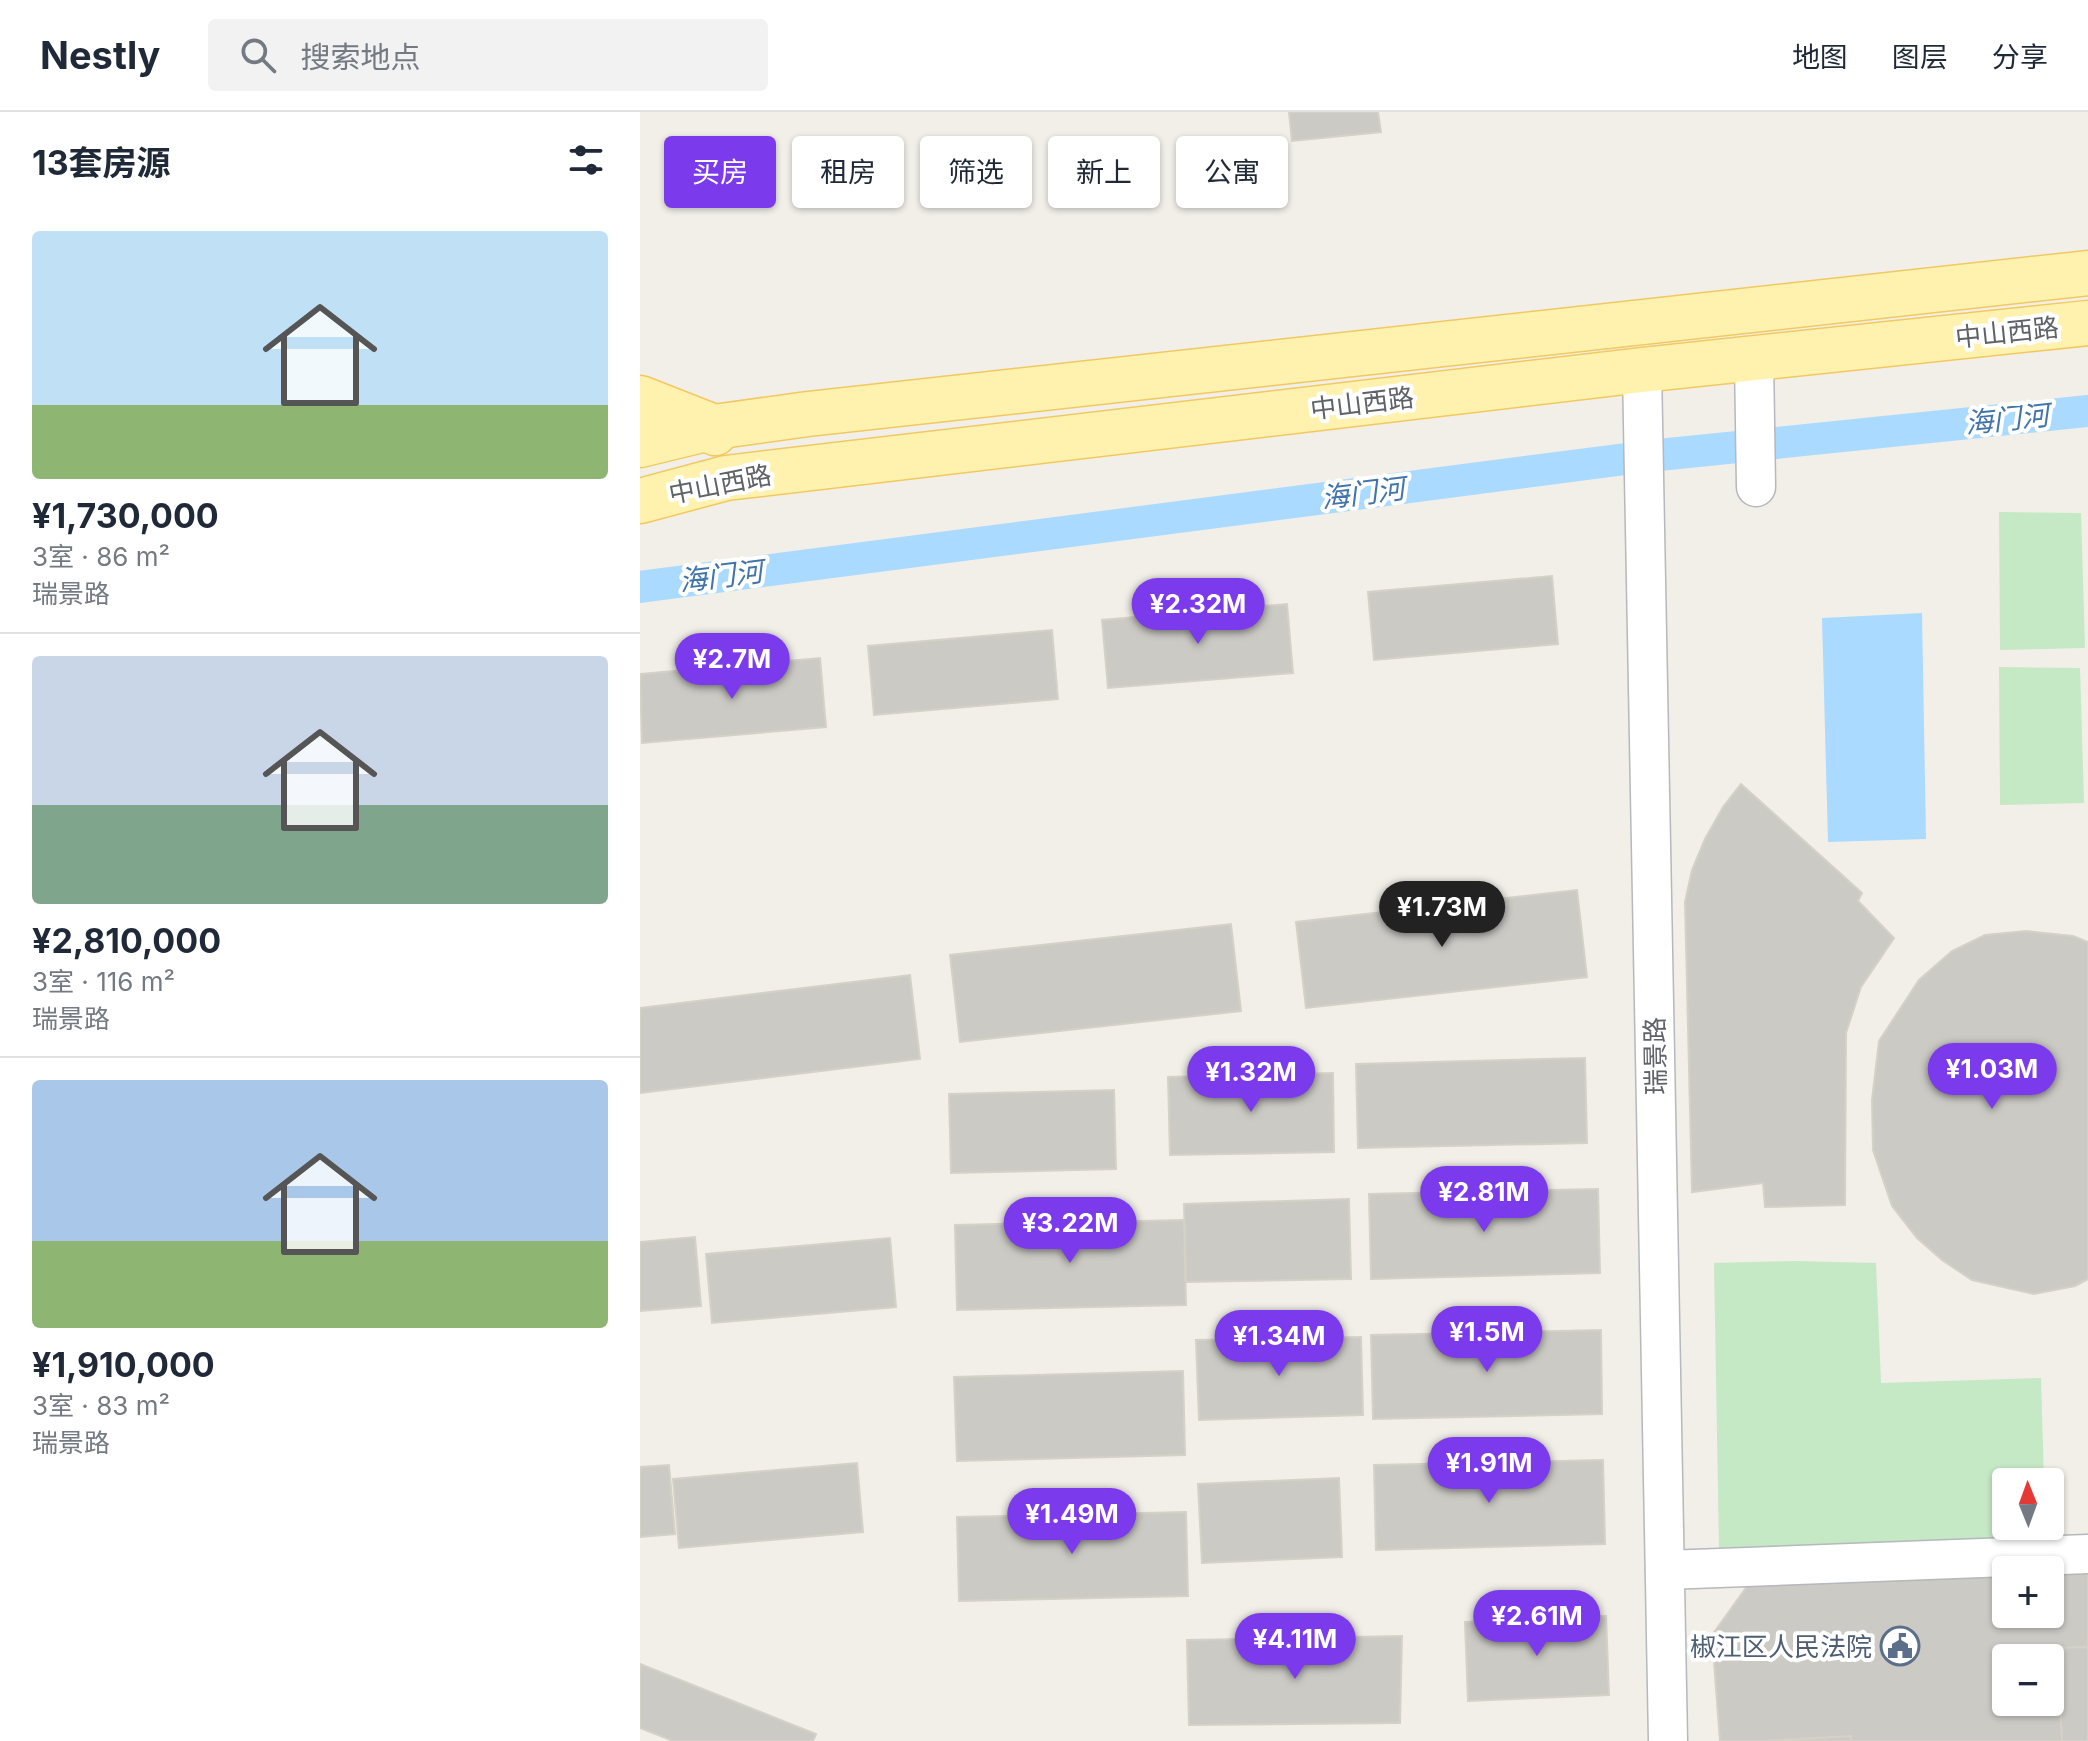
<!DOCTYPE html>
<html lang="zh">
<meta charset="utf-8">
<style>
:root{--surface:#fff;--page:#f2f2f3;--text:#1f2937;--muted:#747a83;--line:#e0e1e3;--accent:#7c3aed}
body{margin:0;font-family:Inter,"Noto Sans SC",sans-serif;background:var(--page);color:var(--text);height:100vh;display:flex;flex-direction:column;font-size:30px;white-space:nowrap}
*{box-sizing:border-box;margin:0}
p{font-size:26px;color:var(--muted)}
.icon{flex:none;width:44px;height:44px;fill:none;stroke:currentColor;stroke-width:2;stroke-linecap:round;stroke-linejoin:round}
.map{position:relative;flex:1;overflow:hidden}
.details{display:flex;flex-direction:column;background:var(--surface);width:640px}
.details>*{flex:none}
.banner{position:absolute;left:24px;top:24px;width:760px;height:72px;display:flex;gap:16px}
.needle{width:52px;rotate:359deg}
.fabs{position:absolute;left:1352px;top:1356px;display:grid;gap:16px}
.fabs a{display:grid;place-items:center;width:72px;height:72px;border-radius:8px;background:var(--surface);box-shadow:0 2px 6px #0004;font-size:40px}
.price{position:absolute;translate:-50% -68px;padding:0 18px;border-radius:28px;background:var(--accent);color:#fff;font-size:26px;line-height:52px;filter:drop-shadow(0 2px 4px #0008)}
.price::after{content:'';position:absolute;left:50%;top:48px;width:24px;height:18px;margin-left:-12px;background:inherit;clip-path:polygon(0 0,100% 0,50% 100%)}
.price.active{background:#222;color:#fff}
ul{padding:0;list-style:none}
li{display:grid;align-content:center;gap:16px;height:424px;padding:0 32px}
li+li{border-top:2px solid var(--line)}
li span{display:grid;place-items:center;height:248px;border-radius:8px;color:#555}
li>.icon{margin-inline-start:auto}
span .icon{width:144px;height:144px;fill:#fffc;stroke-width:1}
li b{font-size:34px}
h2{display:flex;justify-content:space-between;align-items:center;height:96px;padding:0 32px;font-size:34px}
.pill{padding:0 28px;border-radius:8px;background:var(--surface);box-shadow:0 2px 6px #0004;font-size:28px;line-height:72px}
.pill.active{background:var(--accent);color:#fff}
header{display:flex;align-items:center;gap:48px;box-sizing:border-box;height:112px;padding:0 40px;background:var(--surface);border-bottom:2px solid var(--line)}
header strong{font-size:38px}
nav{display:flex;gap:44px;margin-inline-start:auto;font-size:28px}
.search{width:560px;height:72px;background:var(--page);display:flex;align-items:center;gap:20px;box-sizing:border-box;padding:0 28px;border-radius:8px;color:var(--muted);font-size:30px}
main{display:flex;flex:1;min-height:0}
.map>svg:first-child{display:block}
.green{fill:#c5e8c5}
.water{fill:#aadaff}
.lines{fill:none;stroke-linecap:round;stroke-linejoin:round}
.canal{stroke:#aadaff;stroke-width:32}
.building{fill:#cccac5;stroke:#d6d1c6;stroke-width:2;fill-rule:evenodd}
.minor-casing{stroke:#b5b8bc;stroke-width:41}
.major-casing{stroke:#f2c960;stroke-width:47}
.minor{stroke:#fff;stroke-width:38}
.major{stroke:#fff2af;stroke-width:44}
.labels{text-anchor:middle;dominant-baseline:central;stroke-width:8;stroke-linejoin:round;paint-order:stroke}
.street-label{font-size:26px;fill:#5f6368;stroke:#fff}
.service-label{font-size:26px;fill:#4e5e75;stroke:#fff;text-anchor:end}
.water-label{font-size:28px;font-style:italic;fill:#4174aa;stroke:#fff}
</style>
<header>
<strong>Nestly</strong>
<div class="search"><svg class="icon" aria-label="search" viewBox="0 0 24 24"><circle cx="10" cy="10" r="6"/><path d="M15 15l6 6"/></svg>搜索地点</div>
<nav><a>地图</a><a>图层</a><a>分享</a></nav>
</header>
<main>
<section class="details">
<h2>13套房源<svg class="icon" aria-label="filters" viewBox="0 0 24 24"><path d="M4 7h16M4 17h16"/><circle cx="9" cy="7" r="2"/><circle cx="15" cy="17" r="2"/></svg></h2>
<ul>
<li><span style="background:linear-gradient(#bfe0f5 70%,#8fb573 0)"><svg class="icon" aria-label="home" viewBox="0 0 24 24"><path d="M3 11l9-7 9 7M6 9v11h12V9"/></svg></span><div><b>¥1,730,000</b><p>3室 · 86 m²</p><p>瑞景路</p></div></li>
<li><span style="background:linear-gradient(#c9d6e8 60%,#7fa58c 0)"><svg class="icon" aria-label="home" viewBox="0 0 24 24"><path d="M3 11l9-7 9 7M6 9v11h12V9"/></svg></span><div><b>¥2,810,000</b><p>3室 · 116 m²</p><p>瑞景路</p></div></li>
<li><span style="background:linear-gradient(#a9c7e8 65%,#8fb573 0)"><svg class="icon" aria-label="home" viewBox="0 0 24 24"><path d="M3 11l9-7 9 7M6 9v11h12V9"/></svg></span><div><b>¥1,910,000</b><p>3室 · 83 m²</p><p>瑞景路</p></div></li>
</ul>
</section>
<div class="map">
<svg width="1448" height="1629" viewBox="0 0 1448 1629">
<rect width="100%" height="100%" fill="#f1efe8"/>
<g class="green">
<polygon points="1359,400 1441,401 1445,536 1360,538"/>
<polygon points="1359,555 1440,556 1444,691 1360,693"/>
<polygon points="1155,1149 1236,1151 1241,1271 1401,1266 1404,1370 1366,1370 1366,1414 1406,1414 1406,1429 1244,1430 1079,1436 1074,1151"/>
</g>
<polygon class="water" points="1282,501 1286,727 1188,730 1182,506"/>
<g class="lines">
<polyline class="canal" points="0,475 1009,344 1448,299"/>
</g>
<g class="building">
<polygon points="649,0 738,0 741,20 652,29"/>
<polygon points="912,464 918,532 734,548 728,480"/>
<polygon points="647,492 653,561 468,576 462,508"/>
<polygon points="412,518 418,587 234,603 228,534"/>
<polygon points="180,546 186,615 2,631 0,562"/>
<polygon points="1101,672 1222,781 1218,789 1254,826 1221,875 1206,921 1205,1093 1125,1095 1123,1071 1052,1080 1045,790 1052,758 1065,727 1083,695"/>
<polygon points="937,778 947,865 666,896 656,810"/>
<polygon points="591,812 601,899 320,930 310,843"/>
<polygon points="1386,819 1433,824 1448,830 1448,1167 1435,1174 1394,1182 1332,1168 1302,1148 1277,1126 1252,1094 1233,1038 1232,988 1239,929 1279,868 1312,839 1345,823"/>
<polygon points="270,863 280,947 0,981 0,896"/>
<polygon points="945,946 947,1031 718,1036 716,952"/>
<polygon points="693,961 694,1040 530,1043 528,965"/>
<polygon points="474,978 476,1057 311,1061 309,982"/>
<polygon points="958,1077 960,1161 731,1167 729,1082"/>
<polygon points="709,1087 711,1167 546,1170 544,1092"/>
<polygon points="544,1108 546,1193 317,1198 315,1113"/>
<polygon points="55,1125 61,1194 0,1199 0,1130"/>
<polygon points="250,1126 256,1195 72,1211 66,1142"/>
<polygon points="961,1218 962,1302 733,1307 731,1223"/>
<polygon points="721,1225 723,1303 559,1308 556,1228"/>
<polygon points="543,1259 545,1343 317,1349 314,1265"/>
<polygon points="963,1348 965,1432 736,1438 734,1353"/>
<polygon points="217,1351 223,1420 39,1436 33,1367"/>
<polygon points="29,1353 35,1422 0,1425 0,1355"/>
<polygon points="699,1366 702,1445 562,1451 558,1372"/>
<polygon points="546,1400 548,1484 319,1489 317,1405"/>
<path d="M1448,1459V1629H1080L1072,1523L1108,1473L1366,1463V1502H1410V1461ZM1366,1546H1410V1590H1366Z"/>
<polygon points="966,1504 969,1583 828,1589 825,1510"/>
<polygon points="762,1524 760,1611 549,1613 547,1528"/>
<polygon points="1448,1535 1448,1629 1422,1629 1417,1536"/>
<polygon points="0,1552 176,1622 173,1629 33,1629 0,1616"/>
<polygon points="1211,1624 1211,1629 1126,1629"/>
</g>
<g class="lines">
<defs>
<g id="minor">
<polyline points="1114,247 1116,375"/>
<polyline points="1002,258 1028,1629"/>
<polyline points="1025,1458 1448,1442"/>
</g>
<g id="major">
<polyline points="0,286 74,315 75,321"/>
<polyline points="0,333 74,315 168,302 1448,161"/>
<polyline points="0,389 86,366 1002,258 1448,211"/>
</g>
</defs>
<use href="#minor" class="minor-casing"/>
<use href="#major" class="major-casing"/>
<use href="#minor" class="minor"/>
<use href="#major" class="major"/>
</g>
<defs>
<symbol id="civic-ring" viewBox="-11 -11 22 22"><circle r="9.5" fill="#fff" stroke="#5c6f8a" stroke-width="1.5"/><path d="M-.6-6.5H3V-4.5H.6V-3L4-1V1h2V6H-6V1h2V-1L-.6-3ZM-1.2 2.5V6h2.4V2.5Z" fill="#5c6f8a"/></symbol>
</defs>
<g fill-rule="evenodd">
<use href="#civic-ring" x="1238" y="1512" width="44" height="44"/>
</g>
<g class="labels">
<g class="street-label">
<text transform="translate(1367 220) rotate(-6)">中山西路</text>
<text transform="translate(722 291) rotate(-7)">中山西路</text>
<text transform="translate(80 372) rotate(-11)">中山西路</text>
<text transform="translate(1015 944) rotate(-91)">瑞景路</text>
</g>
<g class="service-label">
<text x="1232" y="1534">椒江区人民法院</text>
</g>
<g class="water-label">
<text transform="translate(1367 307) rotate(-6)">海门河</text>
<text transform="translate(723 381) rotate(-7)">海门河</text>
<text transform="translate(81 464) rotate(-7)">海门河</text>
</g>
</g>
</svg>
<div class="fabs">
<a><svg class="needle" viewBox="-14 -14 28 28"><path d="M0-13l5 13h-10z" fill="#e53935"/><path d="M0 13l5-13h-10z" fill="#747a83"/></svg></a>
<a>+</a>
<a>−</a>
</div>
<b class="price" style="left:558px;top:534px">¥2.32M</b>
<b class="price" style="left:92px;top:589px">¥2.7M</b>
<b class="price active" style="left:802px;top:837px">¥1.73M</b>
<b class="price" style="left:1352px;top:999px">¥1.03M</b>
<b class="price" style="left:611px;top:1002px">¥1.32M</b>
<b class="price" style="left:844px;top:1122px">¥2.81M</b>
<b class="price" style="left:430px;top:1153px">¥3.22M</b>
<b class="price" style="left:847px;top:1262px">¥1.5M</b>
<b class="price" style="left:639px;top:1266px">¥1.34M</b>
<b class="price" style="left:849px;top:1393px">¥1.91M</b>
<b class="price" style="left:432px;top:1444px">¥1.49M</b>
<b class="price" style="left:897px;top:1546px">¥2.61M</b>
<b class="price" style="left:655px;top:1569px">¥4.11M</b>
<div class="banner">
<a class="pill active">买房</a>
<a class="pill">租房</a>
<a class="pill">筛选</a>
<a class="pill">新上</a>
<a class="pill">公寓</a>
</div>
</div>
</main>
